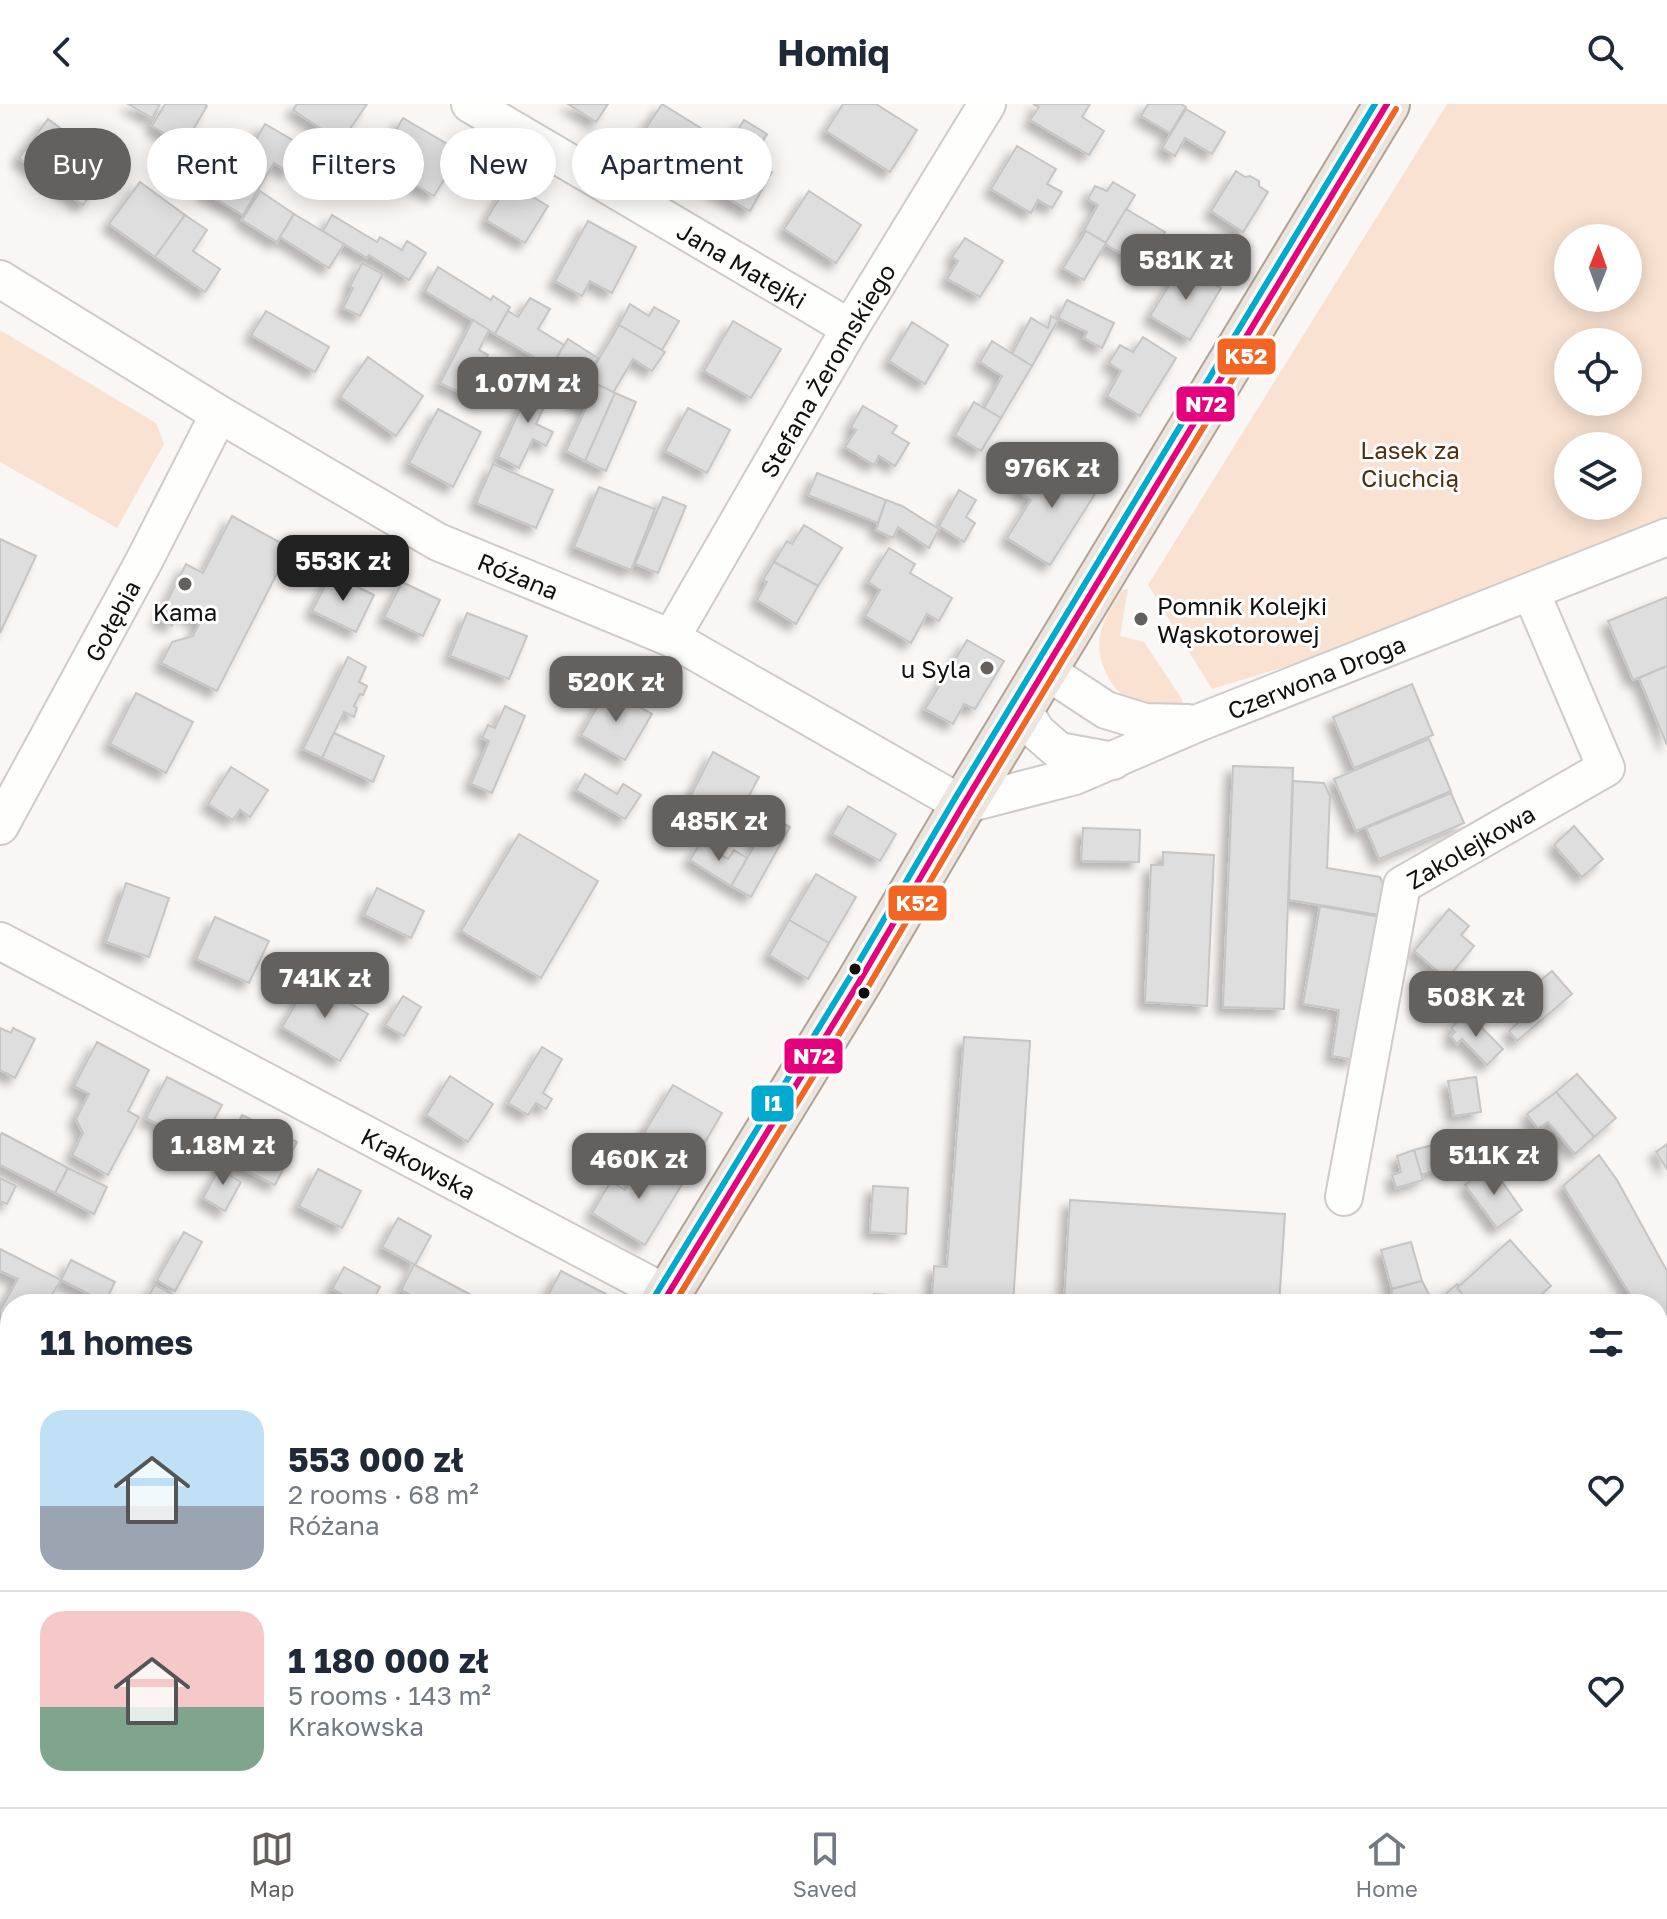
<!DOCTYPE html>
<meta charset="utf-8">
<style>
:root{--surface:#fff;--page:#f2f2f3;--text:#1f2937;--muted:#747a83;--line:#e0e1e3;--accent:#63605e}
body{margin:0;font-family:"Golos Text",sans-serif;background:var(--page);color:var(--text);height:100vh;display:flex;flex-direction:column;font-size:30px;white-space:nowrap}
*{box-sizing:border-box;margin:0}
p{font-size:26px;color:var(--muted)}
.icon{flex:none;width:44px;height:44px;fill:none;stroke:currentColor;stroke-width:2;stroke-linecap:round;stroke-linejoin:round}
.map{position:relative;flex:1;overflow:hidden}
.panel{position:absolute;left:0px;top:1190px;width:1668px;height:514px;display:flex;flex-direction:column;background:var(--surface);border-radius:32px 32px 0 0;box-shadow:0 4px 20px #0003}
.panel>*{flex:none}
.top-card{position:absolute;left:24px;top:24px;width:800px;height:72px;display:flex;gap:16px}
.needle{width:52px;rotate:1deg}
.tools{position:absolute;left:1554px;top:120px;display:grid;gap:16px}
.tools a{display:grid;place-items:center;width:88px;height:88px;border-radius:50%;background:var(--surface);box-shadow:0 4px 20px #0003;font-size:40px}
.price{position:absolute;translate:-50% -68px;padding:0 18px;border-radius:16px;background:var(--accent);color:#fff;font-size:26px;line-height:52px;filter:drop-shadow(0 2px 4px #0008)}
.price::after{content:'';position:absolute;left:50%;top:48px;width:24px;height:18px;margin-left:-12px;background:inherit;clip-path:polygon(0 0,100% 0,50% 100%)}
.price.on{background:#222;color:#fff}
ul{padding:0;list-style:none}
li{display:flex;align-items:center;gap:24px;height:200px;padding:0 40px}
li+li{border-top:2px solid var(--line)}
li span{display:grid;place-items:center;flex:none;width:224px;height:160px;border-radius:24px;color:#555}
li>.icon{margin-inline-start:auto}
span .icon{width:96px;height:96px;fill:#fffc;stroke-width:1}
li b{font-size:34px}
h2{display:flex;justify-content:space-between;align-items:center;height:96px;padding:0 40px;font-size:34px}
.tag{padding:0 28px;border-radius:36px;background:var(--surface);box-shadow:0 4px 20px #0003;font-size:28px;line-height:72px}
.tag.on{background:var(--accent);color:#fff}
header{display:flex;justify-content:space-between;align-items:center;height:104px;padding:0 40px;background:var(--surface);font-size:36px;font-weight:700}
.tabs{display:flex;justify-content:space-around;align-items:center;height:112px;border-top:2px solid var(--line);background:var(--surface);font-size:22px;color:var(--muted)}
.tabs a{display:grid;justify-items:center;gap:4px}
.tabs .on{color:var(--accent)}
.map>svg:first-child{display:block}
.green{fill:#f9e2d1;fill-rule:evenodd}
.building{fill:#dfdedf;stroke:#c6c5c5;stroke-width:2;filter:url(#shadow)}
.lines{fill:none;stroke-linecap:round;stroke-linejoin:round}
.minor-casing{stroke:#cecbca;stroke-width:40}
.major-casing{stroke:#b0a295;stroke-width:48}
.minor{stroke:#fefefd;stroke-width:36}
.major{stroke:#ece5df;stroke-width:44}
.bus-1-casing{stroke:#fff;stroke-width:12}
.bus-2-casing{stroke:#fff;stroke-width:12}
.bus-3-casing{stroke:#fff;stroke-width:12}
.bus-1{stroke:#e5007d;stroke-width:6}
.bus-2{stroke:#f26522;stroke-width:6}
.bus-3{stroke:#00a9ce;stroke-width:6}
.poi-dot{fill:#63605e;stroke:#fff;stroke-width:3}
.bus-dot{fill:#12100e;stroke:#fff;stroke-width:3}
.labels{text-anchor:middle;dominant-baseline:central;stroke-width:6;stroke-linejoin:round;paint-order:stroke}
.street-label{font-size:24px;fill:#12100e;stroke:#fff}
.park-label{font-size:24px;fill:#532f0e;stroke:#fff}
.poi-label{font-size:24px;fill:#12100e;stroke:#fff;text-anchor:start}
.line-badge{stroke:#fff;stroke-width:3}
.badge-label{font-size:22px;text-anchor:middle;font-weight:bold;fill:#fff}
</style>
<header><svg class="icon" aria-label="back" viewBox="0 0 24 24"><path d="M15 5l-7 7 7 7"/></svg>Homiq<svg class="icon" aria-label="search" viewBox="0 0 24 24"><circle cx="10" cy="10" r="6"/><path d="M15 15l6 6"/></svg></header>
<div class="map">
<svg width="1667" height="1703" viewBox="0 0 1667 1703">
<defs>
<filter id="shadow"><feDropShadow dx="-7" dy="7" stdDeviation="4" flood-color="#0004"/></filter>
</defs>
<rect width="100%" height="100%" fill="#f9f6f4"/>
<g class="green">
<path d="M1447,0H1667V433L1531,488L1212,585L1148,481ZM1568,134H1628V194H1568ZM1568,238H1628V298H1568ZM1568,342H1628V402H1568Z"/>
<polygon points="0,226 156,319 164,340 117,424 0,358"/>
<path d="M1128,485L1120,532L1144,538L1182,595L1183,604C1171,602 1143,603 1133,599C1126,596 1115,584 1111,578C1089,541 1101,519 1122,486Z"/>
</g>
<g class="building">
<polygon points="128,0 160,0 152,14"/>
<polygon points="165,0 205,0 207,2 184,41 152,22"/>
<polygon points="297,0 367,0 341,38 293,6"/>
<polygon points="568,0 608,0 596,18"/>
<polygon points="662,0 704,26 674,69 634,42"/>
<polygon points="843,0 876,0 917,26 890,68 826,27"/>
<polygon points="1033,0 1090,0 1082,13 1104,27 1089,51 1030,16 1039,3"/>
<polygon points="1148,0 1181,0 1186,3 1170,29 1141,12"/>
<polygon points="1186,5 1225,28 1212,50 1185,34 1175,52 1162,44"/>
<polygon points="403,14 461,48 434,92 377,58"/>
<polygon points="48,15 112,62 83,101 19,54"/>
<polygon points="744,16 767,30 755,50 751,47 744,52 772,68 750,107 704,80"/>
<polygon points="265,20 303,42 288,68 274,59 243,111 202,87 215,65 232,75"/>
<polygon points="1017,42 1056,65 1047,80 1062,88 1052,104 1038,96 1031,109 991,85"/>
<polygon points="1236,67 1245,73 1250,72 1259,77 1259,82 1268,88 1243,128 1211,107"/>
<polygon points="140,78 185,111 155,153 109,120"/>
<polygon points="1113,78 1135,91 1106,139 1084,126 1098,101 1088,95 1095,82 1107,87"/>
<polygon points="509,79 548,102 525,139 486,116"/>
<polygon points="260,87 294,110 277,138 242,116"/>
<polygon points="809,87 861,121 836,159 784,125"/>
<polygon points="1126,105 1165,128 1145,163 1105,140"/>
<polygon points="294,110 344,140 329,164 280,133"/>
<polygon points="185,111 207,126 193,147 220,165 205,188 155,153"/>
<polygon points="332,111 377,138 380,133 402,146 407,137 426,149 409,176 369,151 367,154 323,127"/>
<polygon points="588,117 636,143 612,189 590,177 582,192 555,177"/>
<polygon points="1086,127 1106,139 1084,176 1063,164"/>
<polygon points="965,134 1003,157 980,193 947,175 958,157 952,153"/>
<polygon points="362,159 383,170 360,212 343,204 353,184 350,182"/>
<polygon points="1182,161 1221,184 1190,236 1150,212"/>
<polygon points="438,163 491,196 493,192 510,203 495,230 425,187"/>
<polygon points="530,194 550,205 538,225 564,241 551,263 495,230 508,207 518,213"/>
<polygon points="1067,196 1114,219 1102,244 1084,234 1087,228 1058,214"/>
<polygon points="630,200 649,212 654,203 679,217 662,246 619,221"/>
<polygon points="266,207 329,243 315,268 251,231"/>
<polygon points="1051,212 1058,216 1032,262 1012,250 1031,214 1048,224"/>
<polygon points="473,216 489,226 479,246 488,251 467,292 440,279"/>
<polygon points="733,217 781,245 751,294 704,267"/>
<polygon points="912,218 948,241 925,280 889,257"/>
<polygon points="619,221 665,248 652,267 633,255 613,289 587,275"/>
<polygon points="1143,233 1176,254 1140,312 1107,292 1121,267 1109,259 1120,241 1133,248"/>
<polygon points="568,235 598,254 583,281 551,263"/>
<polygon points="992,237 1032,262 1001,314 984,304 1002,272 980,258"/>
<polygon points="368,253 423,292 396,332 340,293"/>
<polygon points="535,273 554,281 536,320 553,328 546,342 533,335 519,364 498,353"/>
<polygon points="571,274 583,281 587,275 615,289 585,357 566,347 586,304 574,298 576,293 565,288"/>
<polygon points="615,289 636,298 606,367 585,357"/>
<polygon points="974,298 1001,314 981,347 955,331"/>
<polygon points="863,302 897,322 892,329 909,339 895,362 879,352 874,361 845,343 856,326 851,323"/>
<polygon points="688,304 730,326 707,369 665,347"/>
<polygon points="438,305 481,328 453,383 409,359"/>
<polygon points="1056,355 1100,382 1050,461 1007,434 1031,396 1017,387 1032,364 1045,373"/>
<polygon points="493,360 553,386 536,424 476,399"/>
<polygon points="817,369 886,396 878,419 808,391"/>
<polygon points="599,383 655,405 631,466 574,443"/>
<polygon points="959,386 976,396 966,413 975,419 964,438 939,422"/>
<polygon points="663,393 686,402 658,469 635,460"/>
<polygon points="886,396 902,402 939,425 929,444 898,423 893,434 876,426"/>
<polygon points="232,412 290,444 217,587 161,559 172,538 193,532 200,518 179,507 172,522 158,515 186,460 203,469"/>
<polygon points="804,421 842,444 818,482 774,458 787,437 792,440"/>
<polygon points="0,435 36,452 0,529"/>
<polygon points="889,444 915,460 910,469 952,494 939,517 927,510 911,539 865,512 880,486 868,478"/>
<polygon points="774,458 818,482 796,520 757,496 767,478 763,476"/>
<polygon points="331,470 374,491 356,528 312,507"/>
<polygon points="402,478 440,496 423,532 384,513"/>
<polygon points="1667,493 1667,562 1633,576 1608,517"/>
<polygon points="467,509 527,532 509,575 450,552"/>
<polygon points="967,536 1004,557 975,605 964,600 953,620 925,605"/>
<polygon points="348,553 366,563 359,578 367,582 363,591 360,590 354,602 357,604 354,613 344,608 322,654 303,645"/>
<polygon points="1667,562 1667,641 1639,574"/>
<polygon points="1412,580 1433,631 1354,664 1333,613"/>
<polygon points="608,584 652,610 625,656 581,631"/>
<polygon points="136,589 193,618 166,669 110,640"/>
<polygon points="505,602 525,612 492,689 471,680 489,637 482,634 488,621 495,624"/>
<polygon points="334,629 384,652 373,678 322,654"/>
<polygon points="1429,635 1451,687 1356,727 1334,675"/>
<polygon points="713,648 759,673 733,722 687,699"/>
<polygon points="1233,662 1293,664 1284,905 1223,903"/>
<polygon points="231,663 268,686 250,713 240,706 233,716 208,700"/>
<polygon points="585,670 617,690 623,680 641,691 625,715 576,686"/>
<polygon points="1293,677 1324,679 1330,692 1327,764 1380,773 1383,780 1379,811 1289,796"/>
<polygon points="1451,689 1464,719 1379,755 1366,724"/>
<polygon points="848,702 896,730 880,757 832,730"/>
<polygon points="771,713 790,723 751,793 731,782"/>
<polygon points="1574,722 1603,755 1582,773 1554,741"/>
<polygon points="1083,724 1140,726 1139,758 1081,757"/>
<polygon points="519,730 598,777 541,874 461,827"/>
<polygon points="701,738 728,755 734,746 747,754 731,782 690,756"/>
<polygon points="1163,748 1214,751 1207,902 1145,898 1151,761 1163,761"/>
<polygon points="816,770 856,793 829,839 789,816"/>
<polygon points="126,779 169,794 149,853 106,838"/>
<polygon points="377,784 424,807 411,834 364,811"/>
<polygon points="1320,802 1380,813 1354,956 1332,952 1339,906 1303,900"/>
<polygon points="1449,805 1469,822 1461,831 1474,842 1447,875 1414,847"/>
<polygon points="215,813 269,837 249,879 196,855"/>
<polygon points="789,816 829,839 808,875 769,851"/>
<polygon points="1552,867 1572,890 1517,937 1509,927 1540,899 1529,886"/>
<polygon points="310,876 368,910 340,957 282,923"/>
<polygon points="403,892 421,903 404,932 385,921"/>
<polygon points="1467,909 1503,945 1487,961 1462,935 1457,940 1451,932 1455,928 1451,924"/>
<polygon points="0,924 11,929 13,924 35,935 15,974 0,966"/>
<polygon points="964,933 1030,937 1013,1200 873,1200 874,1190 932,1194 934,1162 947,1163"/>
<polygon points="97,938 149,966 128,1007 139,1013 108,1071 72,1051 83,1029 76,1015 89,990 74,982"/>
<polygon points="542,943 562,955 543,989 552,995 546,1005 536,999 528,1011 508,999"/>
<polygon points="1577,970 1616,1014 1594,1033 1556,988"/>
<polygon points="450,972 493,1000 468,1038 426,1011"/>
<polygon points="167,973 222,1001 200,1042 146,1014"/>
<polygon points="1476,973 1481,1008 1454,1012 1448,977"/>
<polygon points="673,981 722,1009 694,1057 644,1029"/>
<polygon points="1556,988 1594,1033 1575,1050 1548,1018 1538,1025 1527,1010"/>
<polygon points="242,1011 297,1038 275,1081 220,1054"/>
<polygon points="2,1029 68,1064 55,1089 0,1061 0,1032"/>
<polygon points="1444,1038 1451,1062 1421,1071 1414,1046"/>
<polygon points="1667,1040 1667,1065 1656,1048"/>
<polygon points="1414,1046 1423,1076 1396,1084 1392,1071 1401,1068 1397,1052"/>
<polygon points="1599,1051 1617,1076 1667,1167 1667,1210 1658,1215 1658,1200 1636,1200 1563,1082"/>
<polygon points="644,1053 684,1077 645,1141 592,1109 611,1077 625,1086"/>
<polygon points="224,1056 236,1062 231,1072 241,1078 225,1107 203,1094"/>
<polygon points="1491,1062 1522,1106 1497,1124 1465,1081"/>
<polygon points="68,1064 107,1083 94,1110 55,1089"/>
<polygon points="318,1065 361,1087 342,1124 299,1102"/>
<polygon points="0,1074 16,1082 7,1100 0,1097"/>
<polygon points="873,1082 908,1084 906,1130 870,1128"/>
<polygon points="1070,1096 1285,1110 1279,1200 1064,1200"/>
<polygon points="398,1114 431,1132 415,1161 382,1143"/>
<polygon points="184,1128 202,1138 175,1187 157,1176"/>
<polygon points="1510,1136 1551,1182 1530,1200 1471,1200 1457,1184"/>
<polygon points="1411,1138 1422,1177 1392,1185 1381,1146"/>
<polygon points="0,1145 61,1176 46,1200 10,1200 10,1227 0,1222 0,1206 18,1175 0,1167"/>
<polygon points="71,1156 115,1178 105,1198 61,1176"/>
<polygon points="414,1161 415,1161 488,1200 427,1200 401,1186"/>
<polygon points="344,1163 380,1183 371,1200 361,1200 332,1185"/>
<polygon points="561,1167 606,1190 601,1200 543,1200"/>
<polygon points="1422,1177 1434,1200 1391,1200 1392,1185"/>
<polygon points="1457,1180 1459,1182 1457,1184 1471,1200 1434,1200"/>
<polygon points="155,1181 174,1191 169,1200 144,1200"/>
<polygon points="1658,1318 1667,1328 1667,1368 1658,1357"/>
<polygon points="8,1364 10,1365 10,1406 1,1424 0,1379"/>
<polygon points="1658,1467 1667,1480 1667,1514 1658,1520"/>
<polygon points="0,1506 10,1511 10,1516 0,1539"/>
<polygon points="0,1579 10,1591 10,1615 1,1605 5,1601 0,1595"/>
<polygon points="1,1605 10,1615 10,1644 0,1633"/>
<polygon points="1667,1628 1667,1694 1656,1702 1650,1694 1658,1694 1658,1634"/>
<polygon points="27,1694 53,1694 60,1703 34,1703"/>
<polygon points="235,1694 288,1694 283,1703 239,1703 232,1698"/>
<rect x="532" y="1694" width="54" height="9"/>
<polygon points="1089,1694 1110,1694 1114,1700 1110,1703 1074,1703"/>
<polygon points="1110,1694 1125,1694 1131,1703 1116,1703"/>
<polygon points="1214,1694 1251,1694 1257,1703 1220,1703"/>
<polygon points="1251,1694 1280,1694 1267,1703 1257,1703"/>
<polygon points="1357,1694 1414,1694 1400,1703 1363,1703"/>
<polygon points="1579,1694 1632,1694 1638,1703 1568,1703"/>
</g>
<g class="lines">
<defs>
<g id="minor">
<path id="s1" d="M470,0L850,224"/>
<path id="s2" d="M0,175L219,310L438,438L671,534L963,701L1075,672L1198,619L1667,433"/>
<path id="s3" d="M671,534L850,224L987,0"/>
<polyline points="1045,566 1106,606 1145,618 1188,619"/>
<polyline points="1023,604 1036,627 1059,647 1113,657"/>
<path id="s4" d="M0,722L144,457L219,310"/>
<path id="s5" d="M0,837L667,1190"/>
<path id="s6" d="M1344,1093L1402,781L1606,664L1531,488"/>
<polyline points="0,1477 10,1482"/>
<polyline points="1658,1590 1667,1583"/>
<polyline points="411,1694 418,1703"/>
<polyline points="966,1694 967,1703"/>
<polyline points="468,1703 478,1694"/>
<polyline points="1501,1703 1513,1694"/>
</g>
<g id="major">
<polyline points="662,1200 859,878 963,701 1387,0"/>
<polyline points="362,1703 367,1694"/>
</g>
</defs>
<use href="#minor" class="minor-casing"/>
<use href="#major" class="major-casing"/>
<use href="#minor" class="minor"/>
<use href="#major" class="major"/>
<defs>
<polyline id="bus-1" points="662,1200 859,878 963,701 1387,0"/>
<polyline id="bus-2" points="674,1200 868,883 972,706 1396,5"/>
<polyline id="bus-3" points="653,1195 850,873 954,696 1375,0"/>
</defs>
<use href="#bus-1" class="bus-1-casing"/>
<use href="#bus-2" class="bus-2-casing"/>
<use href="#bus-3" class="bus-3-casing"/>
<use href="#bus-1" class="bus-1"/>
<use href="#bus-2" class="bus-2"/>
<use href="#bus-3" class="bus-3"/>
</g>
<g class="poi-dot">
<circle cx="185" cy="480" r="8"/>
<circle cx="1141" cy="515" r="8"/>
<circle cx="987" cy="564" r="8"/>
</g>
<g class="bus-dot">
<circle cx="855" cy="865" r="7"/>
<circle cx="864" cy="889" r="7"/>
</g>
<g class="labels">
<g class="street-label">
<text stroke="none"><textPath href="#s1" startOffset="316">Jana Matejki</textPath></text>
<text stroke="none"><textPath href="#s3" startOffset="310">Stefana Żeromskiego</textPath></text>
<text stroke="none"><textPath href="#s2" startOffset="598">Różana</textPath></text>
<text stroke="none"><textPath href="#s4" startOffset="234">Gołębia</textPath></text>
<text stroke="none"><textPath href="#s2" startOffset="1476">Czerwona Droga</textPath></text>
<text stroke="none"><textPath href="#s6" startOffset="396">Zakolejkowa</textPath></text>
<text stroke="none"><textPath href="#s5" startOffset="474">Krakowska</textPath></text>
</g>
<g class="park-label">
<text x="1410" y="345">Lasek za<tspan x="1410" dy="28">Ciuchcią</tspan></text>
</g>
<g class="poi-label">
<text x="1157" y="501">Pomnik Kolejki<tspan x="1157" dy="28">Wąskotorowej</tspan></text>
<text x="185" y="507" text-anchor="middle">Kama</text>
<text x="971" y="564" text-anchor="end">u Syla</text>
</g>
</g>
<g class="line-badge">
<rect x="1216" y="233" width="61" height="39" rx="8" fill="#f26522"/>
<rect x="1175" y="281" width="61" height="38" rx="8" fill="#e5007d"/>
<rect x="887" y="780" width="61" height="38" rx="8" fill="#f26522"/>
<rect x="783" y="933" width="61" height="38" rx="8" fill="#e5007d"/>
<rect x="750" y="980" width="45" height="39" rx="8" fill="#00a9ce"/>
</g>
<g class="badge-label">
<text x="1246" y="260">K52</text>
<text x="1206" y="308">N72</text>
<text x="917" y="807">K52</text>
<text x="814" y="960">N72</text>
<text x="773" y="1007">I1</text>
</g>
</svg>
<div class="tools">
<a><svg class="needle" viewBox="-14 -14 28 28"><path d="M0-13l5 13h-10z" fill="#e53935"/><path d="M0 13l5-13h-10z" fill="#747a83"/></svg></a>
<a><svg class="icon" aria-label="locate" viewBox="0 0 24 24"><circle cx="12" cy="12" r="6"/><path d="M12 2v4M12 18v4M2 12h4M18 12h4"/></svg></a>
<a><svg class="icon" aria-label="layers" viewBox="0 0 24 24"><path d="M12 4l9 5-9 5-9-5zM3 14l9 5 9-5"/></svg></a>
</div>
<b class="price" style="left:1186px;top:198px">581K zł</b>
<b class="price" style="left:528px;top:321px">1.07M zł</b>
<b class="price" style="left:1052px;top:406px">976K zł</b>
<b class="price on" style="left:343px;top:499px">553K zł</b>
<b class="price" style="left:616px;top:620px">520K zł</b>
<b class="price" style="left:719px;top:759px">485K zł</b>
<b class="price" style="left:325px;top:916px">741K zł</b>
<b class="price" style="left:1476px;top:935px">508K zł</b>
<b class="price" style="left:223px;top:1083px">1.18M zł</b>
<b class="price" style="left:1494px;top:1093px">511K zł</b>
<b class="price" style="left:639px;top:1097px">460K zł</b>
<div class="top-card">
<a class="tag on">Buy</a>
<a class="tag">Rent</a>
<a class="tag">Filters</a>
<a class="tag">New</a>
<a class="tag">Apartment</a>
</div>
<section class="panel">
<h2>11 homes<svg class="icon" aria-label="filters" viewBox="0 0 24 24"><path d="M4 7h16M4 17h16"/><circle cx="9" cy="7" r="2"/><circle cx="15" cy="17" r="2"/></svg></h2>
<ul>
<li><span style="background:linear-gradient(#bfe0f5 60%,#9aa5b1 0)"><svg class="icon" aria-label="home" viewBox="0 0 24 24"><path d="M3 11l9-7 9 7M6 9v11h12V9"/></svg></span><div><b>553 000 zł</b><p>2 rooms · 68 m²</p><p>Różana</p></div><svg class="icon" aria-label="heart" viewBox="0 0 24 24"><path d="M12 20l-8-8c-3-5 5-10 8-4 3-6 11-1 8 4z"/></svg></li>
<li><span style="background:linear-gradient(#f6c9c9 60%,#7fa58c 0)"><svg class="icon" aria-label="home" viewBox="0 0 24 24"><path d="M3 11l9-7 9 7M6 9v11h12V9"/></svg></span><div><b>1 180 000 zł</b><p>5 rooms · 143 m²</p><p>Krakowska</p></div><svg class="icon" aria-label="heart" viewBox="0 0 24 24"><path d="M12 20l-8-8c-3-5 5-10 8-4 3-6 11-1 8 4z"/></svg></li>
</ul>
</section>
</div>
<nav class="tabs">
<a class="on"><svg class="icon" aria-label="map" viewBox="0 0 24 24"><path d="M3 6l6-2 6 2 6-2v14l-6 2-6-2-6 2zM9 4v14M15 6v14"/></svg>Map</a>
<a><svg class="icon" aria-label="saved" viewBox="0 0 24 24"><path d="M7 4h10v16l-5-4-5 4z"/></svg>Saved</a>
<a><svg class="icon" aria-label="home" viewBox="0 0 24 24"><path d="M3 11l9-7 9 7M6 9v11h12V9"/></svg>Home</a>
</nav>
